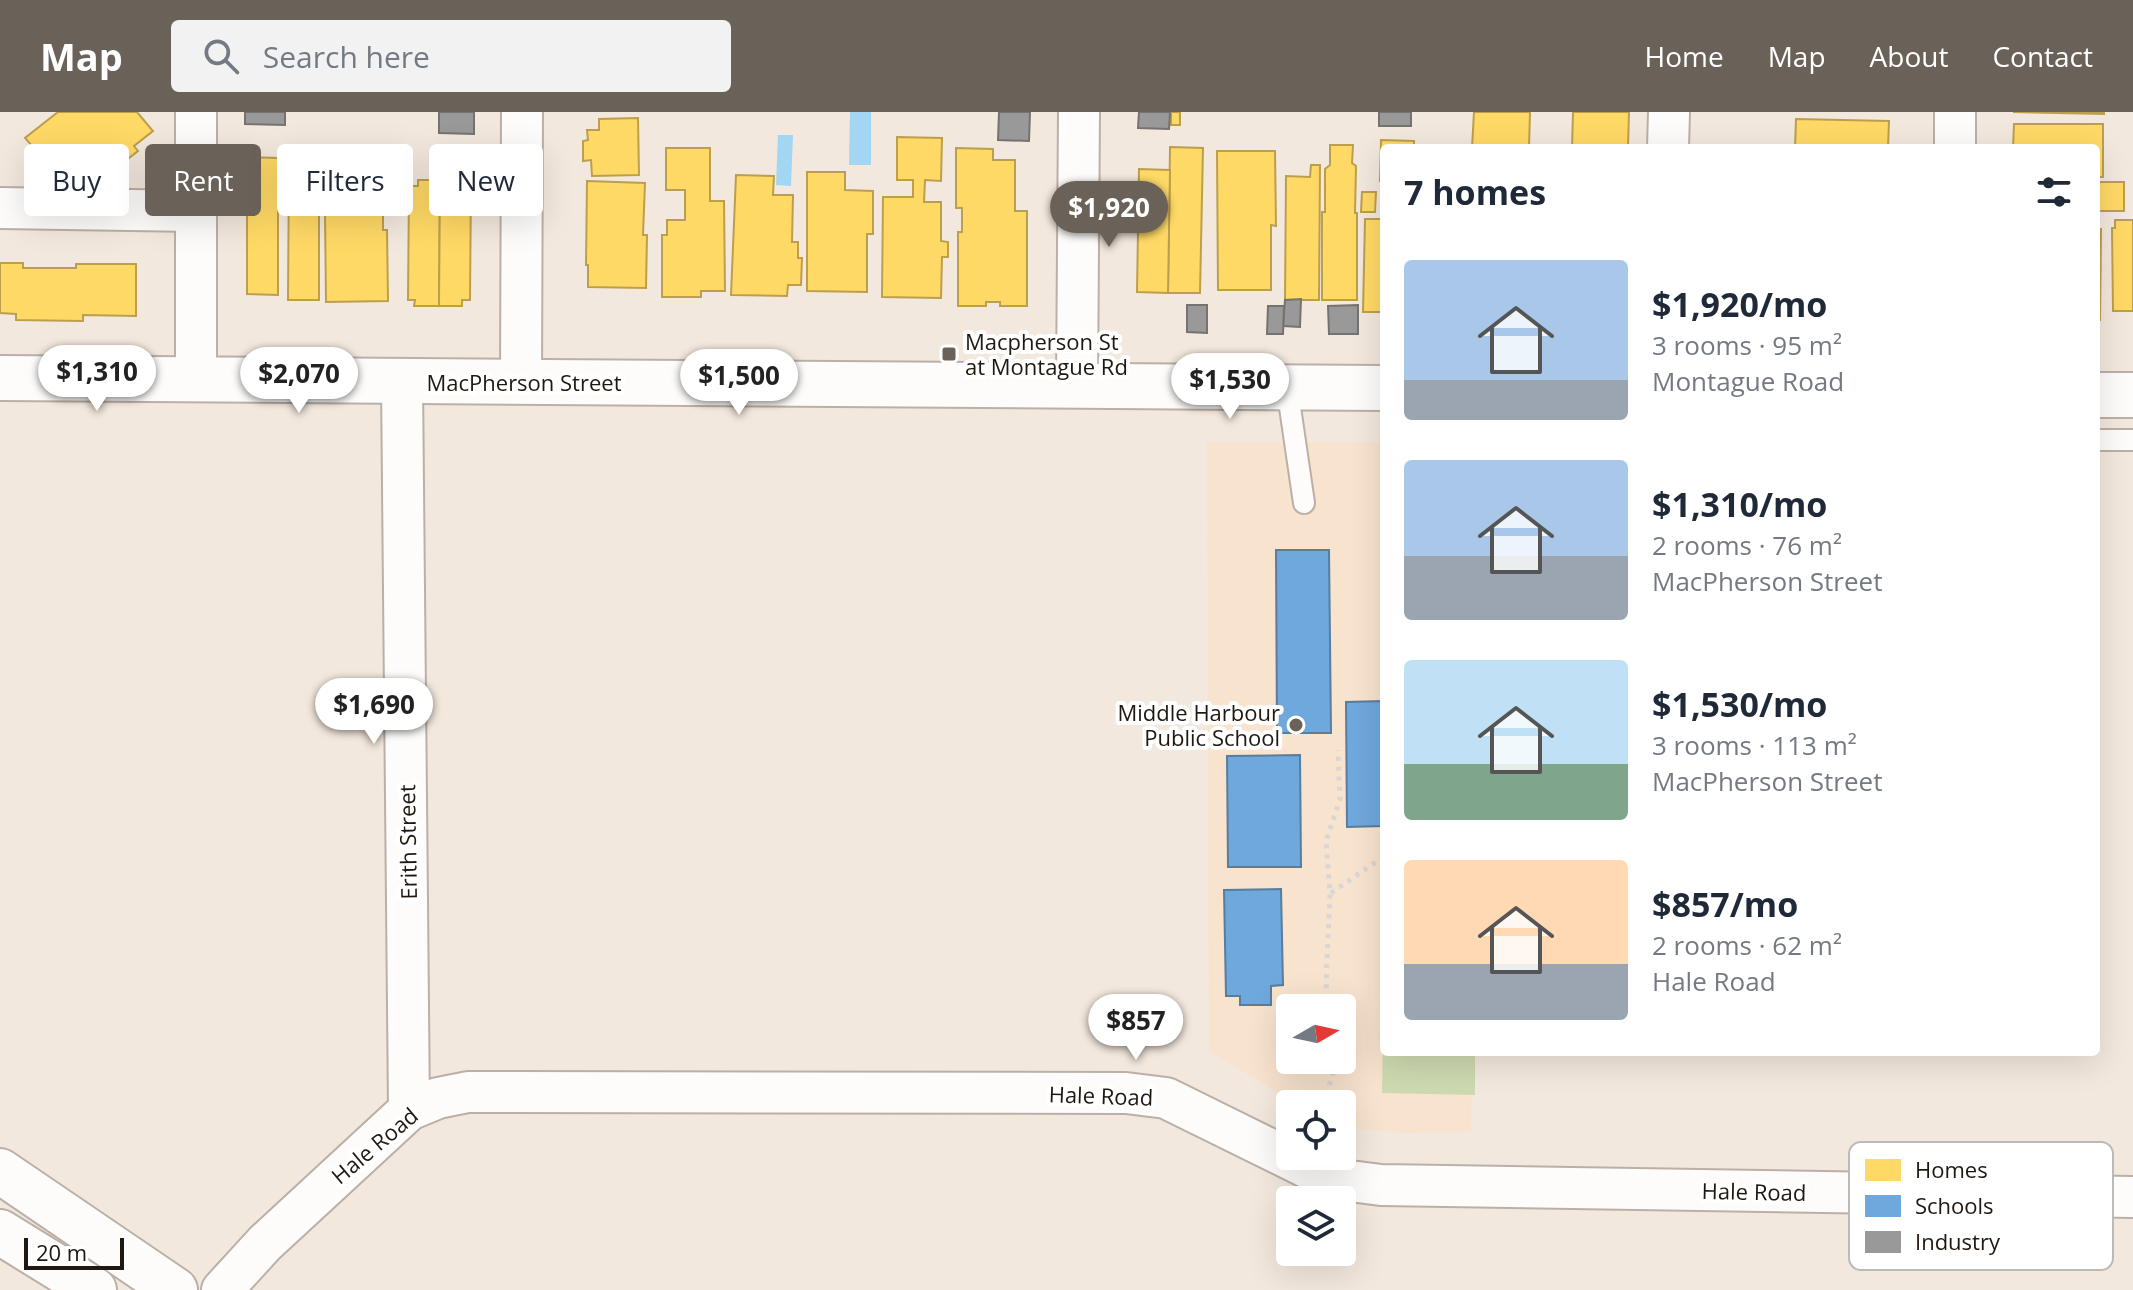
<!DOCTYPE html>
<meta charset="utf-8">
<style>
:root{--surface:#fff;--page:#f2f2f3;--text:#1f2937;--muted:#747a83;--accent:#6a6158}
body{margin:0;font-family:"Open Sans",sans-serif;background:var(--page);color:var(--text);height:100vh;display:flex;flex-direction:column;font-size:30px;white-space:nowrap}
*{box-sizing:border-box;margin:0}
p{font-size:26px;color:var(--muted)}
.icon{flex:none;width:44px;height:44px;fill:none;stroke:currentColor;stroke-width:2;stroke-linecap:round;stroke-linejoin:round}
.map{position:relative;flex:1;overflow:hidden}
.sheet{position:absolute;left:1380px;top:32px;width:720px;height:912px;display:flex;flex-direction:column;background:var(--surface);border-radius:8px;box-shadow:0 8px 32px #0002}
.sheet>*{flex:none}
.banner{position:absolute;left:24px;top:32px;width:760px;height:72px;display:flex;gap:16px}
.needle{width:52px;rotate:81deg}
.controls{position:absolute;left:1276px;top:882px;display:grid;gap:16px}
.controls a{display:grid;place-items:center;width:80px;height:80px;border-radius:8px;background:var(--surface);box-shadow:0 8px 32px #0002;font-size:40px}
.scale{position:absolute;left:24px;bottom:20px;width:100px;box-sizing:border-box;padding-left:8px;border:4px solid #201810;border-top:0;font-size:22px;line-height:28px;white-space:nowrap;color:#201810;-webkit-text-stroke:6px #fff;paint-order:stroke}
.price{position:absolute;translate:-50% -68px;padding:0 18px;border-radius:28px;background:#fff;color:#222;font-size:26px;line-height:52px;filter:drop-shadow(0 2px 4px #0008)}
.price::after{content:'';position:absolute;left:50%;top:48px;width:24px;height:18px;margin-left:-12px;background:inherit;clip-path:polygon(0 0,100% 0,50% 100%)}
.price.on{background:var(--accent);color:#fff}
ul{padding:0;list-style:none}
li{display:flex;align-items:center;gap:24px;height:200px;padding:0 24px}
li span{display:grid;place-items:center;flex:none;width:224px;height:160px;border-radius:8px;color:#555}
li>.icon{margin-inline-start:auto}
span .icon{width:96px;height:96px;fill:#fffc;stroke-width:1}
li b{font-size:34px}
h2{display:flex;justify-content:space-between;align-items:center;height:96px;padding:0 24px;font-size:34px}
.pill{padding:0 28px;border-radius:8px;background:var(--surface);box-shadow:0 8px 32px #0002;font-size:28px;line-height:72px}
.pill.on{background:var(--accent);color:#fff}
header{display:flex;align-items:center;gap:48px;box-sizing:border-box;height:112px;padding:0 40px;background:var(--accent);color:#fff}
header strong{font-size:38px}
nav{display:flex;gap:44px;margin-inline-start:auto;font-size:28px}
.search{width:560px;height:72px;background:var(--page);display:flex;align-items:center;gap:20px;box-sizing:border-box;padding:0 28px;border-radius:8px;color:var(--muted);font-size:30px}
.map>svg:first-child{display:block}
.built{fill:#f8e3ce;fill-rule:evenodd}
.green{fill:#cdd9b0}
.water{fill:#a2d6f3}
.homes{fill:#ffd966;stroke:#bc9f4c;stroke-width:2}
.schools{fill:#6fa8dc;stroke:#577d9f;stroke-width:2}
.industry{fill:#999;stroke:#757270;stroke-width:2}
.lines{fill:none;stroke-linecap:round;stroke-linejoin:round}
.service-casing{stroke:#bab0a7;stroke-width:24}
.minor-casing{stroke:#bab0a7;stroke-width:44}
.secondary-casing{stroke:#bab0a7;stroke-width:48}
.trunk-casing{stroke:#bab0a7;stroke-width:48}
.path{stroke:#d9d6d3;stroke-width:5;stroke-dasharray:4 6;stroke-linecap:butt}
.service{stroke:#fdfcfa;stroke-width:20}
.minor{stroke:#fdfcfa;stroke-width:40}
.secondary{stroke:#fdfcfa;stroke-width:44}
.trunk{stroke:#fdfcfa;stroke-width:44}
.poi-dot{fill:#6a6158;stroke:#fff;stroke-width:3}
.labels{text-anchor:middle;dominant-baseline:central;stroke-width:8;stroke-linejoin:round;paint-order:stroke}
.poi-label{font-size:22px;fill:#201810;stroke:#fff;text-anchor:start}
.street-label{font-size:22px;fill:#201810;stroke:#fff}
.key{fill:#fff;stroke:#bcbab7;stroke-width:2}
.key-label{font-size:22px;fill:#201810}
</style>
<header>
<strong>Map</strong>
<div class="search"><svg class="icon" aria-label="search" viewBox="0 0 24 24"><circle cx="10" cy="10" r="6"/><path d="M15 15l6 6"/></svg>Search here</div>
<nav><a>Home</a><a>Map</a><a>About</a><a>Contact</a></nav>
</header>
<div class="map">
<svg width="2133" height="1178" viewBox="0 0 2133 1178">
<rect width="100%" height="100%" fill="#f3e8dd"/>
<path class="built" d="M1207,330H1384V940H1472L1471,1020L1402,1021L1342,1015V992H1297L1209,939ZM1290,896H1342V948H1290Z"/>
<polygon class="green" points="1384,857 1384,940 1475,940 1475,983 1382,981"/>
<g class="water">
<polygon points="850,0 871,0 871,53 849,53"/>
<polygon points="778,23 793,23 791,74 776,73"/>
</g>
<g class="homes">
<polygon points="58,0 137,0 153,19 134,34 138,39 116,56 110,48 99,57 91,47 65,68 43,39 39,42 25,26"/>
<rect x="1171" y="0" width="9" height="13"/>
<polygon points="1474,0 1530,0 1529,36 1472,36"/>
<polygon points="1573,0 1629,0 1628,35 1572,36"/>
<polygon points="2013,0 2104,0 2104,2"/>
<polygon points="638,6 639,63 592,64 591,48 583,49 583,29 588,28 587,18 599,18 599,7"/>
<polygon points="1796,7 1889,9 1888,36 1795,36"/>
<polygon points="2014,12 2103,12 2103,65 2096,65 2096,36 2013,36"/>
<polygon points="897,25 942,26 941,69 925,68 924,90 941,90 941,129 948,130 948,145 942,145 941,186 882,185 883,85 913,85 913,68 897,68"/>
<polygon points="1381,28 1414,29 1414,36 1384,36 1384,69 1380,69"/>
<polygon points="1330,33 1353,33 1352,51 1356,54 1355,101 1357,101 1357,188 1322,188 1322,100 1325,100 1325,57 1330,53"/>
<polygon points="1170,35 1203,36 1200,181 1168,181"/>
<polygon points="666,36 710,36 710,89 724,89 725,179 701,179 701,185 662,185 662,123 667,123 667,108 685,108 685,78 666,78"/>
<polygon points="956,36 993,37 993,48 1015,48 1015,99 1027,99 1027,194 1000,194 1000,190 986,190 986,194 958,194 958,120 962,120 962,96 956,96"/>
<polygon points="1217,39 1275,39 1276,114 1271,113 1271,178 1218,178"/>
<polygon points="247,45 278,46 278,183 247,182"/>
<polygon points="289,51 319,51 319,188 288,188"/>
<polygon points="1311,53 1320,53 1319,188 1285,188 1286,64 1310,65"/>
<polygon points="1139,57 1170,58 1168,181 1137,180"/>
<polygon points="807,60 845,60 845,78 873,79 873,122 867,122 867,180 807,179"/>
<polygon points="736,63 774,64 773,83 793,83 792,130 798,130 798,146 802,146 801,173 788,173 787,184 731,183"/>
<polygon points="418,68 440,68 439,194 414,194 415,188 408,188 409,74 418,74"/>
<polygon points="440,68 471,68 470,188 462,188 462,194 439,194"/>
<polygon points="587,69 645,71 643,123 647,123 646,176 588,175 588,153 586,153"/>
<rect x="2096" y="70" width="28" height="29"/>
<polygon points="329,80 387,80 387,87 394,86 394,101 383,101 383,118 387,118 388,189 326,190 325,103 329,103"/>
<polygon points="1362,80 1376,80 1375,100 1361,100"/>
<polygon points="1365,107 1384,107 1384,200 1363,200"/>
<polygon points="2115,108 2133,108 2133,199 2113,199 2112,116 2115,116"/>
<polygon points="2096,117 2101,117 2100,208 2096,208"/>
<polygon points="0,151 23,151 23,156 76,156 76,152 136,152 136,204 83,203 83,209 16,208 16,202 0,201"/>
</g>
<g class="schools">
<polygon points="1276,438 1329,438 1331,621 1277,621"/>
<polygon points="1384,589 1384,714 1347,715 1346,590"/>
<polygon points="1300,643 1301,755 1228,755 1227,644"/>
<polygon points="1281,777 1283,873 1271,874 1271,893 1240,893 1240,884 1226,884 1224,778"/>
</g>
<g class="industry">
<polygon points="245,0 285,0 285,13 245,12"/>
<polygon points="439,0 474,0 474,22 439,21"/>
<polygon points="999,0 1030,0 1029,29 998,28"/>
<polygon points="1139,0 1170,0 1169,17 1138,16"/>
<rect x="1379" y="0" width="32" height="14"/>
<polygon points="1301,187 1300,215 1283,214 1285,188"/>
<polygon points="1187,193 1207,193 1207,221 1187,220"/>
<polygon points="1358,193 1358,222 1329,222 1328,194"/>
<polygon points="1268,194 1284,194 1283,222 1267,222"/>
</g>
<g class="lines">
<defs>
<g id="service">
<polyline points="1287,275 1304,391"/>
<polyline points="2096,328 2133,328"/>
</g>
<g id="minor">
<polyline points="1668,36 1669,0"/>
<polyline points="1955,36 1955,0"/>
<polyline points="0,96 196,99"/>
<polyline points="196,268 196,0"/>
<polyline points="402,270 409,998"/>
<polyline points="521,270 522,0"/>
<polyline points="1077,274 1079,0"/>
<polyline points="222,1178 265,1131 409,998 438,986 468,980 1126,981 1166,986 1312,1058 1350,1069 1381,1073 2133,1085"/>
</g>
<g id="secondary">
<polyline points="0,266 1384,276"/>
<polyline points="2096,283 2133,283"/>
</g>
<g id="trunk">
<polyline points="0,1059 175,1178"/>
<polyline points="0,1120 94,1178"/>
</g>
</defs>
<use href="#service" class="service-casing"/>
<use href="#minor" class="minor-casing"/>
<use href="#secondary" class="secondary-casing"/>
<use href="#trunk" class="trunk-casing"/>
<g class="path">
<polyline points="1331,781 1383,745"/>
<polyline points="1329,896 1326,872 1330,782 1326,729 1340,687 1338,638"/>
<polyline points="1323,992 1335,955 1334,948"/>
</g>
<use href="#service" class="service"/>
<use href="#minor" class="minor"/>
<use href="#secondary" class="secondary"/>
<use href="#trunk" class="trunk"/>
</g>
<g class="poi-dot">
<rect x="941" y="234" width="16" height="16" rx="4"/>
<circle cx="1296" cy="613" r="8"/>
</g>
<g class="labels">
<g class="poi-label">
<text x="965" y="229">Macpherson St<tspan x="965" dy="25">at Montague Rd</tspan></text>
<text x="1280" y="600" text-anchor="end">Middle Harbour<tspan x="1280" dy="25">Public School</tspan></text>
</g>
<g class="street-label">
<text x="524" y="270">MacPherson Street</text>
<text transform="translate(407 730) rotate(-91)">Erith Street</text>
<text transform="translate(1101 983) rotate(2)">Hale Road</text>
<text transform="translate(374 1033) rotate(-40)">Hale Road</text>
<text transform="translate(1754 1079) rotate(1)">Hale Road</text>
</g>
</g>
<rect x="1849" y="1030" width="264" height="128" rx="12" class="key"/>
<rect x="1865" y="1047" width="36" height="22" fill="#ffd966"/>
<rect x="1865" y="1083" width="36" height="22" fill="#6fa8dc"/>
<rect x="1865" y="1119" width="36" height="22" fill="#999"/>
<g class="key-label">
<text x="1915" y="1066">Homes</text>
<text x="1915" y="1102">Schools</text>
<text x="1915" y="1138">Industry</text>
</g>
</svg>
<div class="controls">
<a><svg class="needle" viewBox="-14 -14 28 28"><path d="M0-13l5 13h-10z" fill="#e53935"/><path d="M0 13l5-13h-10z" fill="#747a83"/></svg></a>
<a><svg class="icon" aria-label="locate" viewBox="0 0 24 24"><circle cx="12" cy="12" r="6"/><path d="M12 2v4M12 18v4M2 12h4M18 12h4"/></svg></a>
<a><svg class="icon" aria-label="layers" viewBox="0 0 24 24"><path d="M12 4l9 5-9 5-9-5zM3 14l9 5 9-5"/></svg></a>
</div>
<div class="scale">20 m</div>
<b class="price on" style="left:1109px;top:137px">$1,920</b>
<b class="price" style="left:97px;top:301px">$1,310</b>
<b class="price" style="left:299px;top:303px">$2,070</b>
<b class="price" style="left:739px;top:305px">$1,500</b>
<b class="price" style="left:1230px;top:309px">$1,530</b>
<b class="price" style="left:374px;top:634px">$1,690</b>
<b class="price" style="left:1136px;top:950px">$857</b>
<div class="banner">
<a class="pill">Buy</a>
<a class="pill on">Rent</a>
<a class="pill">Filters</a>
<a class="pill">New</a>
</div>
<section class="sheet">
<h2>7 homes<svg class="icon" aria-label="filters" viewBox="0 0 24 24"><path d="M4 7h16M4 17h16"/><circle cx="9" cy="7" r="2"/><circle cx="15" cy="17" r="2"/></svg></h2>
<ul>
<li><span style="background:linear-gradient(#a9c7e8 75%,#9aa5b1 0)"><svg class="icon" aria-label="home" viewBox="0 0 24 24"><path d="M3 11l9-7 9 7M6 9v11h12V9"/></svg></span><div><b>$1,920/mo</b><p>3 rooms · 95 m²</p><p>Montague Road</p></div></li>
<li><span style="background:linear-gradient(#a9c7e8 60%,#9aa5b1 0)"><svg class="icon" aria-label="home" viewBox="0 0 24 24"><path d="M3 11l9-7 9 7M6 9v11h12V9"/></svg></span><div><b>$1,310/mo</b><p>2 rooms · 76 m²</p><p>MacPherson Street</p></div></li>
<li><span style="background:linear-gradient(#bfe0f5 65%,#7fa58c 0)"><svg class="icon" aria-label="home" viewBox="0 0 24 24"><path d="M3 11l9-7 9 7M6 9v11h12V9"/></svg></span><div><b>$1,530/mo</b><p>3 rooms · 113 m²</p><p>MacPherson Street</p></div></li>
<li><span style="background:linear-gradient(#ffd9b3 65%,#9aa5b1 0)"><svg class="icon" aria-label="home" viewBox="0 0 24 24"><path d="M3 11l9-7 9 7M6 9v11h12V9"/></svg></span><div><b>$857/mo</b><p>2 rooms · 62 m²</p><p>Hale Road</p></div></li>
</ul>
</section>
</div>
